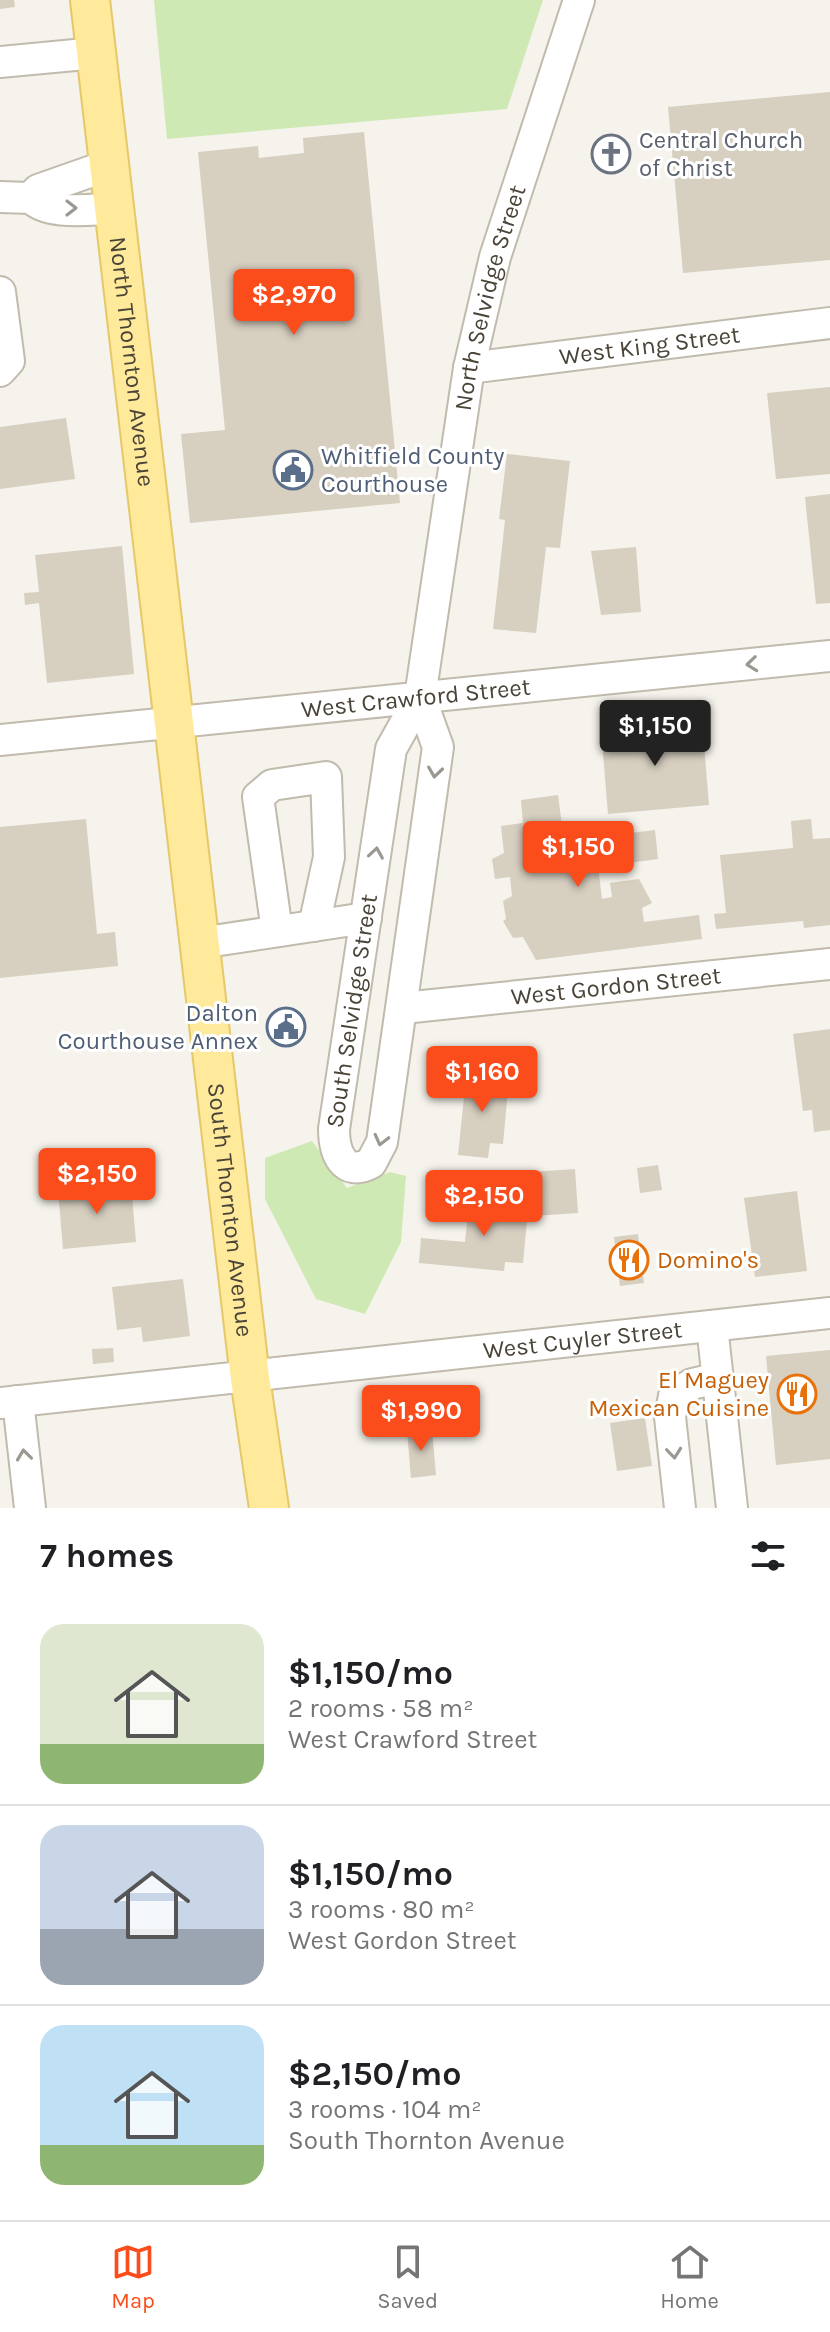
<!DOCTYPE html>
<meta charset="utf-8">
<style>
:root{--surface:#fff;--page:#f6f6f6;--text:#202124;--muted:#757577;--line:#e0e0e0;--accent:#fb4c1c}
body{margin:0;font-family:Karla,sans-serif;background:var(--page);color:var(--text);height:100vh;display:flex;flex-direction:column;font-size:30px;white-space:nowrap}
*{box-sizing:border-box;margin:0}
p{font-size:26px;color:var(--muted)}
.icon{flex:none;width:44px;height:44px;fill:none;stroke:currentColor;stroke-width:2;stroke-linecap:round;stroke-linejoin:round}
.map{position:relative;height:1508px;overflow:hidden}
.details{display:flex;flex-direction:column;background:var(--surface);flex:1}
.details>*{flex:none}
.price{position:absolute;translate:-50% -68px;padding:0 18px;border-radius:8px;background:var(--accent);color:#fff;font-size:26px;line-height:52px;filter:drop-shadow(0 2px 4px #0008)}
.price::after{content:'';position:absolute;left:50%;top:48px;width:24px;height:18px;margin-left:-12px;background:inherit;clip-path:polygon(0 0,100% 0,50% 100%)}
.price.selected{background:#222;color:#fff}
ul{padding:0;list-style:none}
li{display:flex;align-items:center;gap:24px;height:200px;padding:0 40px}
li+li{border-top:2px solid var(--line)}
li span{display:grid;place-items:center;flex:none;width:224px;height:160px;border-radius:24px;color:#555}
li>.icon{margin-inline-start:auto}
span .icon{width:96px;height:96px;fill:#fffc;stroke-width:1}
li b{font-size:34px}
h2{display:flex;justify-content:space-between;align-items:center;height:96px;padding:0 40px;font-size:34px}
.menu{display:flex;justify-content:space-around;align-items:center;height:112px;border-top:2px solid var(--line);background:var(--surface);font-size:22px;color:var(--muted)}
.menu a{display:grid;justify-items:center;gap:4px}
.menu .selected{color:var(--accent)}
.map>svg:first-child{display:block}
.green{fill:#cee9b4}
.building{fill:#d7cfc0}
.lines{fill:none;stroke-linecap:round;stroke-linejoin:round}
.minor-casing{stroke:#c1bbad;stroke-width:34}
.major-casing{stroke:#e5c869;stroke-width:42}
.minor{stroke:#fff;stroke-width:30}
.major{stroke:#ffe99a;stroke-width:38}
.oneway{stroke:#9b9892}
.labels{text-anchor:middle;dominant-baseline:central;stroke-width:6;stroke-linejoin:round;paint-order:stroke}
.worship-label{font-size:24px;fill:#5b616d;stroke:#fff;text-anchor:start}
.street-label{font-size:24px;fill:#4a4438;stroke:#fff}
.service-label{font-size:24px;fill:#4e5e75;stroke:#fff;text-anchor:start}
.food-label{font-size:24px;fill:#c56008;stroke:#fff;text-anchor:start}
</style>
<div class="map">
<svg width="830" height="1508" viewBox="0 0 830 1508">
<rect width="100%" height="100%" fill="#f5f3eb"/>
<g class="green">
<polygon points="154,0 543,0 507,109 167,139"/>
<polygon points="312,1141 347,1188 390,1172 406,1176 401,1242 365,1314 316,1299 265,1199 265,1158"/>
</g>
<g class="building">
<polygon points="0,0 14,0 15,7 0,9"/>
<polygon points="830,92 830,260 683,273 668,107"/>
<polygon points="364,132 400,503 190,523 181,434 225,430 198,152 258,146 259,158 304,153 303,138"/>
<polygon points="830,387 830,474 776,479 767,393"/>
<polygon points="66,418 75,479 0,489 0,427"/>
<polygon points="507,454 570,461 560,548 546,547 536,633 493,629 505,520 499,519"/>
<polygon points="830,494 830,603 816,604 805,497"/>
<polygon points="122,546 134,674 47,683 39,603 25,605 24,593 39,592 35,555"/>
<polygon points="636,547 641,612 601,615 591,551"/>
<polygon points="702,721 709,805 608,814 601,730"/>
<polygon points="558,795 564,841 655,830 658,859 598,867 602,899 612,897 610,883 639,879 652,903 642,908 644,922 699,915 702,939 536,960 523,937 513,938 503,921 506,919 503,901 512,896 510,877 495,879 492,859 504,853 501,826 523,823 521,800"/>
<polygon points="86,819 97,934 115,932 118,966 0,978 0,827"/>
<polygon points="811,819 813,839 830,838 830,925 804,928 803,921 716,929 714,914 726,913 720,855 793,848 791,821"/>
<polygon points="830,1029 830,1130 814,1132 812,1110 803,1111 793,1034"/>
<polygon points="467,1069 500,1073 498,1088 508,1089 503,1144 490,1143 488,1158 458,1155"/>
<polygon points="658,1165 662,1190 640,1193 637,1168"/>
<polygon points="575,1169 578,1213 533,1216 530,1172"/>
<polygon points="131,1184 136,1242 63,1249 58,1190"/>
<polygon points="797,1191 807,1271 755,1277 744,1198"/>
<polygon points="494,1196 529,1199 523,1263 505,1262 504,1271 419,1263 421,1238 465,1242 469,1203 493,1205"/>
<polygon points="638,1234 644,1283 620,1286 614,1237"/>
<polygon points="183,1279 190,1336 143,1342 141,1327 117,1330 112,1287"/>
<polygon points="113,1348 114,1362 93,1364 92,1349"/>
<polygon points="830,1350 830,1459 776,1465 766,1356"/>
<polygon points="645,1418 652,1466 617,1471 610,1423"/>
<polygon points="432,1429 436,1475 411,1478 407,1431"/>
</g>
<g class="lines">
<defs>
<g id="minor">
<polyline points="0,62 96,53"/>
<path d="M0,197L31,198C49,216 91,209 114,209"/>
<polyline points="31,198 38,190 109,165"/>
<polyline points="0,292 9,361 0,371"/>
<path id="s1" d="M469,368L830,323"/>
<path id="s2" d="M420,697L438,747L382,1142L371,1163C343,1178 334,1152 334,1129L391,749L420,697L469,368L495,257L579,0"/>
<path id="s3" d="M0,740L830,656"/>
<polyline points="277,931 258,797 272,785 326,777 329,857 314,926"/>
<polyline points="200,943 366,918"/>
<path id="s4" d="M403,1008L830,964"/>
<polyline points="712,1326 732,1508"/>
<polyline points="18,1401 30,1508"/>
<path id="s5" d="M0,1403L830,1313"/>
<polyline points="680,1508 670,1417 674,1396 692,1384 718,1378"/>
</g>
<g id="major">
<path id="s6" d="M90,0L250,1378L269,1508"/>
</g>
</defs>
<use href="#minor" class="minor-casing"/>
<use href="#major" class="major-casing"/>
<use href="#minor" class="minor"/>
<use href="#major" class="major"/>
</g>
<defs><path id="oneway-chevron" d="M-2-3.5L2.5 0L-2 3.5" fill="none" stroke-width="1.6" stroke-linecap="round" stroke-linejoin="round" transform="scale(2)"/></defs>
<g class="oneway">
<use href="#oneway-chevron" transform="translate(71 208)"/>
<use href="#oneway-chevron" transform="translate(752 664) rotate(174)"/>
<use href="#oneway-chevron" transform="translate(435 772) rotate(98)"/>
<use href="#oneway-chevron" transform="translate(376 853) rotate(-81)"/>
<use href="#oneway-chevron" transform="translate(381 1140) rotate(104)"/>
<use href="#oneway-chevron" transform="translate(674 1453) rotate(84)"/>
<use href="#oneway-chevron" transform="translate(24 1455) rotate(-97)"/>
</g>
<defs>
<symbol id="church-ring" viewBox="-11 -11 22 22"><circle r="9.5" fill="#fff" stroke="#6b7280" stroke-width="1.5"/><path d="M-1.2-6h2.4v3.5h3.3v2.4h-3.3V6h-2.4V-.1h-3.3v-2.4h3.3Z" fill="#6b7280"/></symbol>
<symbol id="civic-ring" viewBox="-11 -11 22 22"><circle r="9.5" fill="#fff" stroke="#5c6f8a" stroke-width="1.5"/><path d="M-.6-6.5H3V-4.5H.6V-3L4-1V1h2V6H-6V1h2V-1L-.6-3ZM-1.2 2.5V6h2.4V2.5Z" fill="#5c6f8a"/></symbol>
<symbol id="restaurant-ring" viewBox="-11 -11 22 22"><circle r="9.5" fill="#fff" stroke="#e8710a" stroke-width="1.5"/><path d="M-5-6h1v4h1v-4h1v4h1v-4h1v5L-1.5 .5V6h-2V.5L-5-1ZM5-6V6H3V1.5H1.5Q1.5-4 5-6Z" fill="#e8710a"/></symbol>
</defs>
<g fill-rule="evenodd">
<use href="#church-ring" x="589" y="132" width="44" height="44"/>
<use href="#civic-ring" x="271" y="448" width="44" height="44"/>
<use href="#civic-ring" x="264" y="1005" width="44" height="44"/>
<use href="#restaurant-ring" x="607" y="1238" width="44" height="44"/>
<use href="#restaurant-ring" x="775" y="1372" width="44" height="44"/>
</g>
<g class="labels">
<g class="worship-label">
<text x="639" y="140">Central Church<tspan x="639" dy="28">of Christ</tspan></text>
</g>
<g class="street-label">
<text stroke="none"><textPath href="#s2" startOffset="1390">North Selvidge Street</textPath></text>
<text stroke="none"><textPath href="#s1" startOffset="182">West King Street</textPath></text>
<text stroke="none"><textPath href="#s6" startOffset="364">North Thornton Avenue</textPath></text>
<text stroke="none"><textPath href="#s3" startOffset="418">West Crawford Street</textPath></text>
<text stroke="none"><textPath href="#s4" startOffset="214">West Gordon Street</textPath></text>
<text stroke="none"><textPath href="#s2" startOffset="660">South Selvidge Street</textPath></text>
<text stroke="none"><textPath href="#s6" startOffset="1218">South Thornton Avenue</textPath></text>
<text stroke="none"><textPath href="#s5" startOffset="586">West Cuyler Street</textPath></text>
</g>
<g class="service-label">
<text x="321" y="456">Whitfield County<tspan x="321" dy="28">Courthouse</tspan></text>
<text x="258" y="1013" text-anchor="end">Dalton<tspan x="258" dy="28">Courthouse Annex</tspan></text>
</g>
<g class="food-label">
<text x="657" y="1260">Domino's</text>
<text x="769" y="1380" text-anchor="end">El Maguey<tspan x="769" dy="28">Mexican Cuisine</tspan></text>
</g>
</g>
</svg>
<b class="price" style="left:294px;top:337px">$2,970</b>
<b class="price selected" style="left:655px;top:768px">$1,150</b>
<b class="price" style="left:578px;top:889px">$1,150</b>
<b class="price" style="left:482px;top:1114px">$1,160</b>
<b class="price" style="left:97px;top:1216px">$2,150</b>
<b class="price" style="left:484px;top:1238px">$2,150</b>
<b class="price" style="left:421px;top:1453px">$1,990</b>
</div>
<section class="details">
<h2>7 homes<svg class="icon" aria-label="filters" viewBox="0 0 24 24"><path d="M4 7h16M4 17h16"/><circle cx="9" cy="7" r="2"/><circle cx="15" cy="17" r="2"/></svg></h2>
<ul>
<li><span style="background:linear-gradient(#dfe7d0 75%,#8fb573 0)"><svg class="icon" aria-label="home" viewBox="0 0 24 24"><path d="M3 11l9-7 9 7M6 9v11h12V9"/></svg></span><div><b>$1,150/mo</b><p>2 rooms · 58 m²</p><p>West Crawford Street</p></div></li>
<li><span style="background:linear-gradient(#c9d6e8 65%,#9aa5b1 0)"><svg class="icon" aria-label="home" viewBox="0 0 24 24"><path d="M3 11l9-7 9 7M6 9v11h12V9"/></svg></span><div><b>$1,150/mo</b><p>3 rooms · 80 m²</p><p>West Gordon Street</p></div></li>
<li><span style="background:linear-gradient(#bfe0f5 75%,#8fb573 0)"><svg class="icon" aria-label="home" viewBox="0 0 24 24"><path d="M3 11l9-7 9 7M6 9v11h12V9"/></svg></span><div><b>$2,150/mo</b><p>3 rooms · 104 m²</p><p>South Thornton Avenue</p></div></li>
</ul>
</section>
<nav class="menu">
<a class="selected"><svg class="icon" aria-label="map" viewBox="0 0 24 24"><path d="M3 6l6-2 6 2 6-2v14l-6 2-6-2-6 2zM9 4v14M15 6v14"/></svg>Map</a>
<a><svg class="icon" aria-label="saved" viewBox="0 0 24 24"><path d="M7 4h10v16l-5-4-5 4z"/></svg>Saved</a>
<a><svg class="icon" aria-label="home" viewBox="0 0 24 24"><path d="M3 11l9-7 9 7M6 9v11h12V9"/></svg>Home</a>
</nav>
